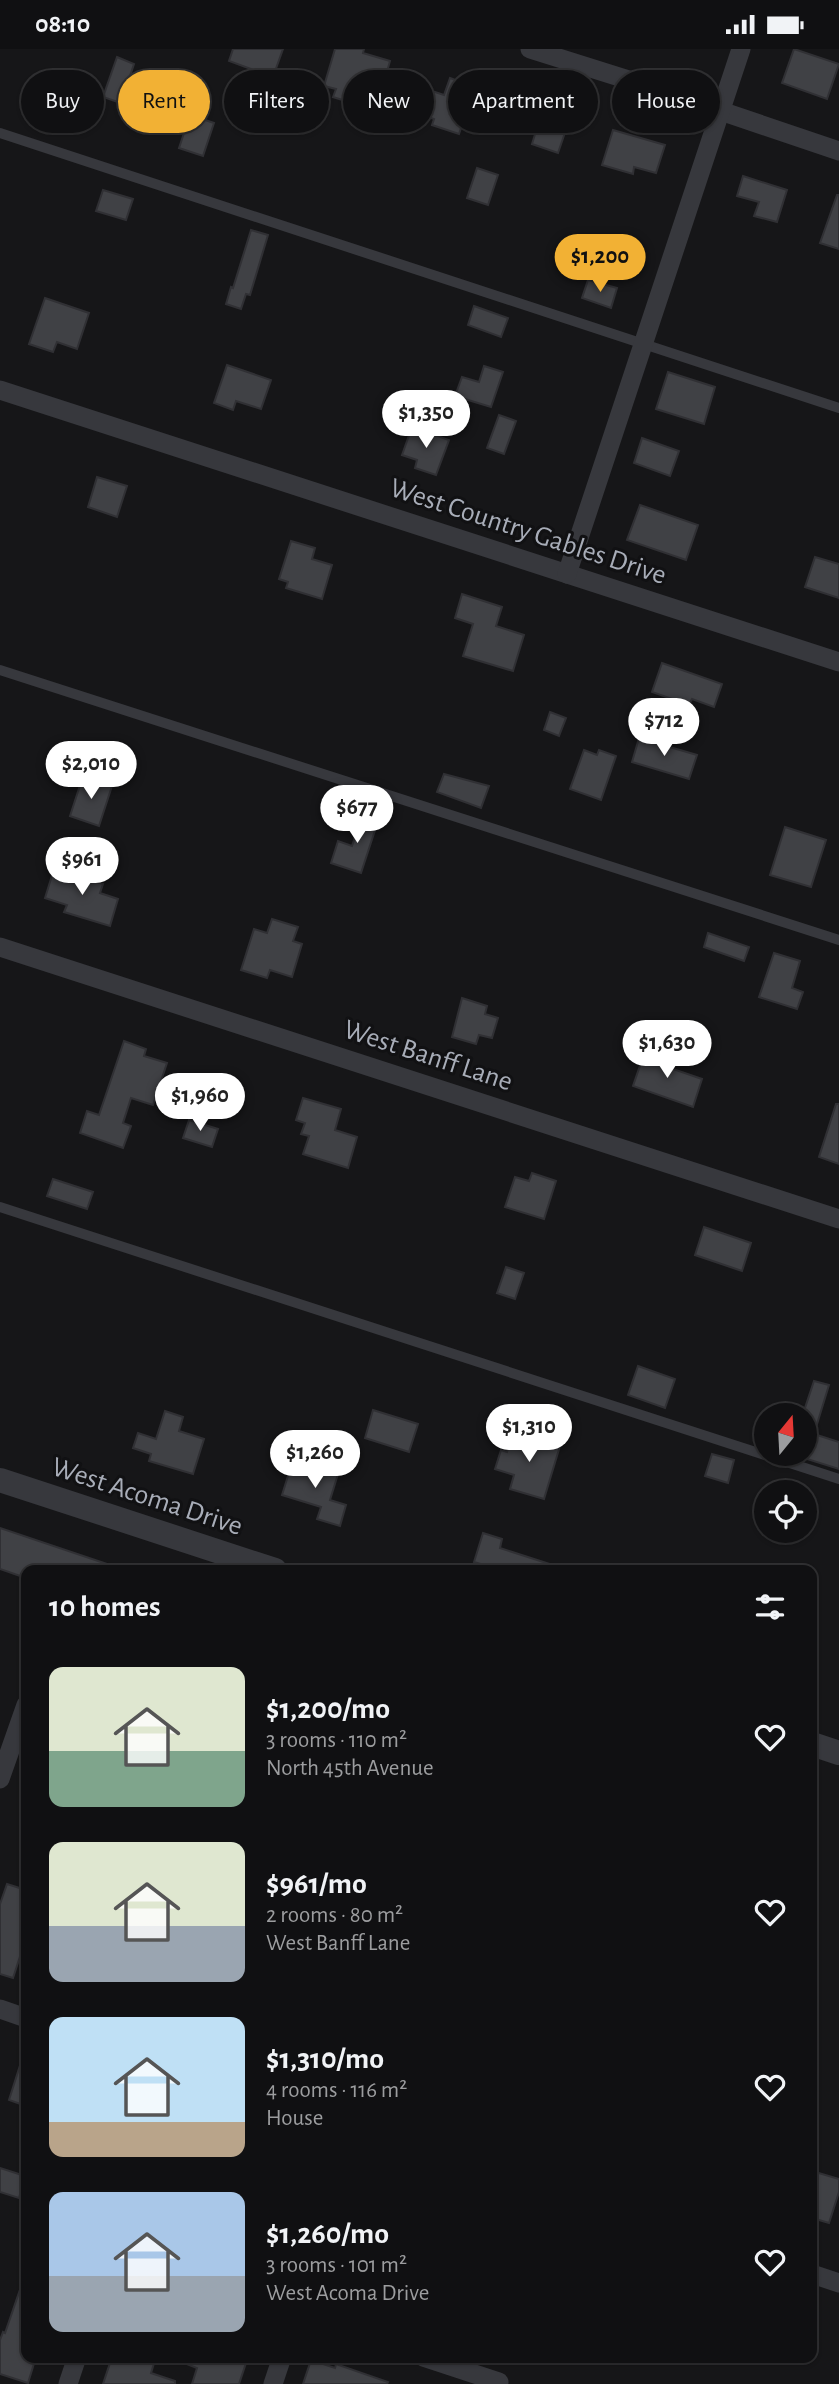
<!DOCTYPE html>
<meta charset="utf-8">
<style>
:root{--surface:#101012;--page:#19191b;--text:#f1f3f6;--muted:#9c9d9f;--line:#303032;--accent:#f2b134}
body{margin:0;font-family:"Alegreya Sans",sans-serif;background:var(--page);color:var(--text);height:100vh;display:flex;flex-direction:column;font-size:26px;white-space:nowrap}
*{box-sizing:border-box;margin:0}
p{font-size:23px;color:var(--muted)}
.icon{flex:none;width:38px;height:38px;fill:none;stroke:currentColor;stroke-width:2;stroke-linecap:round;stroke-linejoin:round}
.map{position:relative;flex:1;overflow:hidden}
.sheet{position:absolute;left:21px;top:1516px;width:796px;height:798px;display:flex;flex-direction:column;background:var(--surface);border-radius:14px;box-shadow:0 2px 5px #0004,0 0 0 2px var(--line)}
.sheet>*{flex:none}
.guide{position:absolute;left:21px;top:21px;width:798px;height:63px;display:flex;gap:14px}
.needle{width:46px;rotate:18deg}
.tools{position:absolute;left:754px;top:1354px;display:grid;gap:14px}
.tools a{display:grid;place-items:center;width:63px;height:63px;border-radius:50%;background:var(--surface);box-shadow:0 2px 5px #0004,0 0 0 2px var(--line);font-size:35px}
.price{position:absolute;translate:-50% -60px;padding:0 16px;border-radius:24px;background:#fff;color:#222;font-size:23px;line-height:46px;filter:drop-shadow(0 2px 4px #0008)}
.price::after{content:'';position:absolute;left:50%;top:42px;width:21px;height:16px;margin-left:-10px;background:inherit;clip-path:polygon(0 0,100% 0,50% 100%)}
.price.selected{background:var(--accent);color:#111}
ul{padding:0;list-style:none}
li{display:flex;align-items:center;gap:21px;height:175px;padding:0 28px}
li span{display:grid;place-items:center;flex:none;width:196px;height:140px;border-radius:14px;color:#555}
li>.icon{margin-inline-start:auto}
span .icon{width:84px;height:84px;fill:#fffc;stroke-width:1}
li b{font-size:30px}
h2{display:flex;justify-content:space-between;align-items:center;height:84px;padding:0 28px;font-size:30px}
.tag{padding:0 24px;border-radius:32px;background:var(--surface);box-shadow:0 2px 5px #0004,0 0 0 2px var(--line);font-size:24px;line-height:63px}
.tag.selected{background:var(--accent);color:#111}
.status{display:flex;justify-content:space-between;align-items:center;height:49px;padding:0 35px;background:var(--surface);direction:ltr}
.status svg{height:19px;fill:currentColor}
.map>svg:first-child{display:block}
.building{fill:#404145;stroke:#303034;stroke-width:2}
.lines{fill:none;stroke-linecap:round;stroke-linejoin:round}
.service{stroke:#37383d;stroke-width:10}
.minor{stroke:#37383d;stroke-width:19}
.tertiary{stroke:#37383d;stroke-width:24}
.labels{text-anchor:middle;dominant-baseline:central;stroke-width:6;stroke-linejoin:round;paint-order:stroke}
.street-label{font-size:28px;fill:#a8adb8;stroke:#111113}
</style>
<div class="status"><b>08:10</b><svg viewBox="0 0 49 12"><path d="M0 12V9h3v3zM5 12V6h3v6zM10 12V3h3v9zM15 12V0h3v12zM26 1h20v11H26zM47 4h2v5h-2z"/></svg></div>
<div class="map">
<svg width="839" height="2335" viewBox="0 0 839 2335">
<rect width="100%" height="100%" fill="#161618"/>
<g class="building">
<polygon points="233,0 283,0 273,28 229,12"/>
<polygon points="335,0 364,0 363,4 390,12 384,33 397,37 392,55 377,50 374,61 333,48 336,40 324,37"/>
<polygon points="794,0 839,15 827,50 782,34"/>
<polygon points="117,8 134,15 129,30 140,34 132,58 103,48"/>
<polygon points="450,29 475,38 459,85 432,76 434,70 418,64 426,40 444,46"/>
<polygon points="522,54 570,69 558,104 532,95 536,82 515,75"/>
<polygon points="190,66 214,74 203,107 179,99"/>
<polygon points="613,81 665,96 656,124 634,118 633,125 602,116"/>
<polygon points="477,119 498,126 488,156 467,149"/>
<polygon points="743,127 787,141 777,173 754,167 759,153 737,147"/>
<polygon points="103,141 133,150 126,171 96,162"/>
<polygon points="837,146 839,146 839,200 820,194"/>
<polygon points="251,181 268,186 250,246 246,245 241,260 226,255 231,238 233,239"/>
<polygon points="588,231 617,239 611,259 582,249"/>
<polygon points="45,249 89,264 77,300 57,293 53,303 29,295"/>
<polygon points="474,257 508,269 501,288 468,276"/>
<polygon points="227,316 271,331 261,360 236,352 233,361 214,354"/>
<polygon points="484,317 503,323 491,358 455,347 462,328 479,333"/>
<polygon points="668,323 715,338 704,375 656,360"/>
<polygon points="499,366 516,372 504,405 487,399"/>
<polygon points="412,378 449,391 436,426 415,419 417,411 402,406"/>
<polygon points="642,389 679,402 670,427 634,414"/>
<polygon points="97,428 127,437 117,468 88,458"/>
<polygon points="640,456 698,476 686,511 627,491"/>
<polygon points="291,492 315,499 312,510 332,516 322,550 286,539 288,533 279,530"/>
<polygon points="815,508 839,515 839,549 805,538"/>
<polygon points="462,545 502,558 496,577 524,586 513,622 463,607 473,575 455,569"/>
<polygon points="662,614 722,635 714,658 692,650 689,656 652,643"/>
<polygon points="550,663 566,669 559,687 544,681"/>
<polygon points="639,689 697,706 689,730 632,713"/>
<polygon points="584,701 597,706 599,701 616,707 601,751 570,740"/>
<polygon points="444,725 489,737 481,759 437,743"/>
<polygon points="83,727 112,737 99,777 70,767"/>
<polygon points="364,761 380,766 361,824 331,814 338,792 352,797"/>
<polygon points="785,778 826,791 811,838 770,826"/>
<polygon points="54,820 103,835 100,844 118,850 110,877 64,863 67,856 45,849"/>
<polygon points="272,870 298,878 293,892 302,895 292,928 270,921 267,929 241,921 254,880 267,884"/>
<polygon points="708,884 749,898 744,912 704,898"/>
<polygon points="774,904 800,912 792,939 803,943 797,960 759,948"/>
<polygon points="462,949 487,957 485,965 498,969 492,989 479,986 476,995 452,988"/>
<polygon points="124,992 146,1000 144,1007 167,1014 153,1056 131,1049 123,1074 131,1077 123,1099 80,1084 87,1062 99,1066"/>
<polygon points="645,1002 673,1012 670,1019 702,1030 693,1058 633,1037"/>
<polygon points="303,1049 341,1060 335,1081 357,1088 348,1119 303,1105 309,1087 301,1085 305,1074 296,1071"/>
<polygon points="836,1055 839,1055 839,1115 819,1108"/>
<polygon points="189,1071 218,1080 212,1098 183,1089"/>
<polygon points="532,1124 556,1132 544,1170 505,1158 515,1128 529,1132"/>
<polygon points="53,1130 93,1143 87,1160 47,1147"/>
<polygon points="704,1178 751,1194 742,1222 695,1206"/>
<polygon points="506,1218 524,1224 515,1250 497,1244"/>
<polygon points="638,1317 675,1330 665,1359 628,1346"/>
<polygon points="814,1332 829,1336 814,1385 839,1393 839,1420 804,1409 805,1359"/>
<polygon points="373,1361 418,1375 409,1403 365,1389"/>
<polygon points="165,1362 183,1368 179,1382 204,1390 193,1425 149,1412 151,1405 133,1399 138,1384 156,1390"/>
<polygon points="513,1383 560,1397 544,1450 510,1440 514,1426 495,1420 501,1401 507,1403"/>
<polygon points="712,1405 734,1411 728,1434 705,1427"/>
<polygon points="293,1411 338,1425 330,1451 346,1456 340,1477 317,1470 321,1458 282,1446"/>
<polygon points="0,1479 116,1518 116,1521 26,1521 26,1529 0,1520"/>
<polygon points="483,1484 502,1490 500,1499 559,1518 559,1521 489,1521 490,1518 474,1513"/>
<polygon points="7,1835 26,1841 26,1889 13,1929 0,1925 0,1855"/>
<polygon points="23,2007 26,2007 26,2057 9,2051"/>
<polygon points="0,2119 25,2127 19,2149 0,2143"/>
<polygon points="812,2122 839,2130 839,2143 829,2174 812,2169"/>
<polygon points="24,2229 26,2230 26,2308 36,2308 28,2334 0,2325 0,2291 3,2283 5,2284"/>
<polygon points="112,2308 156,2308 151,2324 175,2332 175,2335 103,2335"/>
<polygon points="174,2308 248,2308 239,2335 192,2335 197,2319 174,2310"/>
<polygon points="311,2311 335,2319 336,2315 388,2333 387,2335 303,2335"/>
</g>
<g class="lines">
<g class="service">
<polyline points="0,84 839,359"/>
<polyline points="0,621 839,891"/>
<polyline points="0,1158 839,1430"/>
</g>
<g class="minor">
<polyline points="530,0 632,32 839,102"/>
<polyline points="0,341 839,613"/>
<polyline points="567,525 741,0"/>
<polyline points="0,898 839,1170"/>
<polyline points="0,1730 26,1656"/>
<polyline points="0,1960 26,1969"/>
<polyline points="812,2225 839,2234"/>
<polyline points="423,2308 499,2333"/>
<polyline points="68,2335 77,2308"/>
<polyline points="273,2335 282,2308"/>
</g>
<g class="tertiary">
<polyline points="0,1431 275,1521"/>
<polyline points="812,1695 839,1704"/>
</g>
</g>
<g class="labels">
<g class="street-label">
<text transform="translate(528 483) rotate(18)">West Country Gables Drive</text>
<text transform="translate(428 1007) rotate(18)">West Banff Lane</text>
<text transform="translate(147 1448) rotate(18)">West Acoma Drive</text>
</g>
</g>
</svg>
<div class="tools">
<a><svg class="needle" viewBox="-14 -14 28 28"><path d="M0-13l5 13h-10z" fill="#e53935"/><path d="M0 13l5-13h-10z" fill="#9c9d9f"/></svg></a>
<a><svg class="icon" aria-label="locate" viewBox="0 0 24 24"><circle cx="12" cy="12" r="6"/><path d="M12 2v4M12 18v4M2 12h4M18 12h4"/></svg></a>
</div>
<b class="price selected" style="left:600px;top:245px">$1,200</b>
<b class="price" style="left:426px;top:401px">$1,350</b>
<b class="price" style="left:664px;top:709px">$712</b>
<b class="price" style="left:91px;top:752px">$2,010</b>
<b class="price" style="left:357px;top:796px">$677</b>
<b class="price" style="left:82px;top:848px">$961</b>
<b class="price" style="left:667px;top:1031px">$1,630</b>
<b class="price" style="left:200px;top:1084px">$1,960</b>
<b class="price" style="left:529px;top:1415px">$1,310</b>
<b class="price" style="left:315px;top:1441px">$1,260</b>
<div class="guide">
<a class="tag">Buy</a>
<a class="tag selected">Rent</a>
<a class="tag">Filters</a>
<a class="tag">New</a>
<a class="tag">Apartment</a>
<a class="tag">House</a>
</div>
<section class="sheet">
<h2>10 homes<svg class="icon" aria-label="filters" viewBox="0 0 24 24"><path d="M4 7h16M4 17h16"/><circle cx="9" cy="7" r="2"/><circle cx="15" cy="17" r="2"/></svg></h2>
<ul>
<li><span style="background:linear-gradient(#dfe7d0 60%,#7fa58c 0)"><svg class="icon" aria-label="home" viewBox="0 0 24 24"><path d="M3 11l9-7 9 7M6 9v11h12V9"/></svg></span><div><b>$1,200/mo</b><p>3 rooms · 110 m²</p><p>North 45th Avenue</p></div><svg class="icon" aria-label="heart" viewBox="0 0 24 24"><path d="M12 20l-8-8c-3-5 5-10 8-4 3-6 11-1 8 4z"/></svg></li>
<li><span style="background:linear-gradient(#dfe7d0 60%,#9aa5b1 0)"><svg class="icon" aria-label="home" viewBox="0 0 24 24"><path d="M3 11l9-7 9 7M6 9v11h12V9"/></svg></span><div><b>$961/mo</b><p>2 rooms · 80 m²</p><p>West Banff Lane</p></div><svg class="icon" aria-label="heart" viewBox="0 0 24 24"><path d="M12 20l-8-8c-3-5 5-10 8-4 3-6 11-1 8 4z"/></svg></li>
<li><span style="background:linear-gradient(#bfe0f5 75%,#b9a48a 0)"><svg class="icon" aria-label="home" viewBox="0 0 24 24"><path d="M3 11l9-7 9 7M6 9v11h12V9"/></svg></span><div><b>$1,310/mo</b><p>4 rooms · 116 m²</p><p>House</p></div><svg class="icon" aria-label="heart" viewBox="0 0 24 24"><path d="M12 20l-8-8c-3-5 5-10 8-4 3-6 11-1 8 4z"/></svg></li>
<li><span style="background:linear-gradient(#a9c7e8 60%,#9aa5b1 0)"><svg class="icon" aria-label="home" viewBox="0 0 24 24"><path d="M3 11l9-7 9 7M6 9v11h12V9"/></svg></span><div><b>$1,260/mo</b><p>3 rooms · 101 m²</p><p>West Acoma Drive</p></div><svg class="icon" aria-label="heart" viewBox="0 0 24 24"><path d="M12 20l-8-8c-3-5 5-10 8-4 3-6 11-1 8 4z"/></svg></li>
</ul>
</section>
</div>
